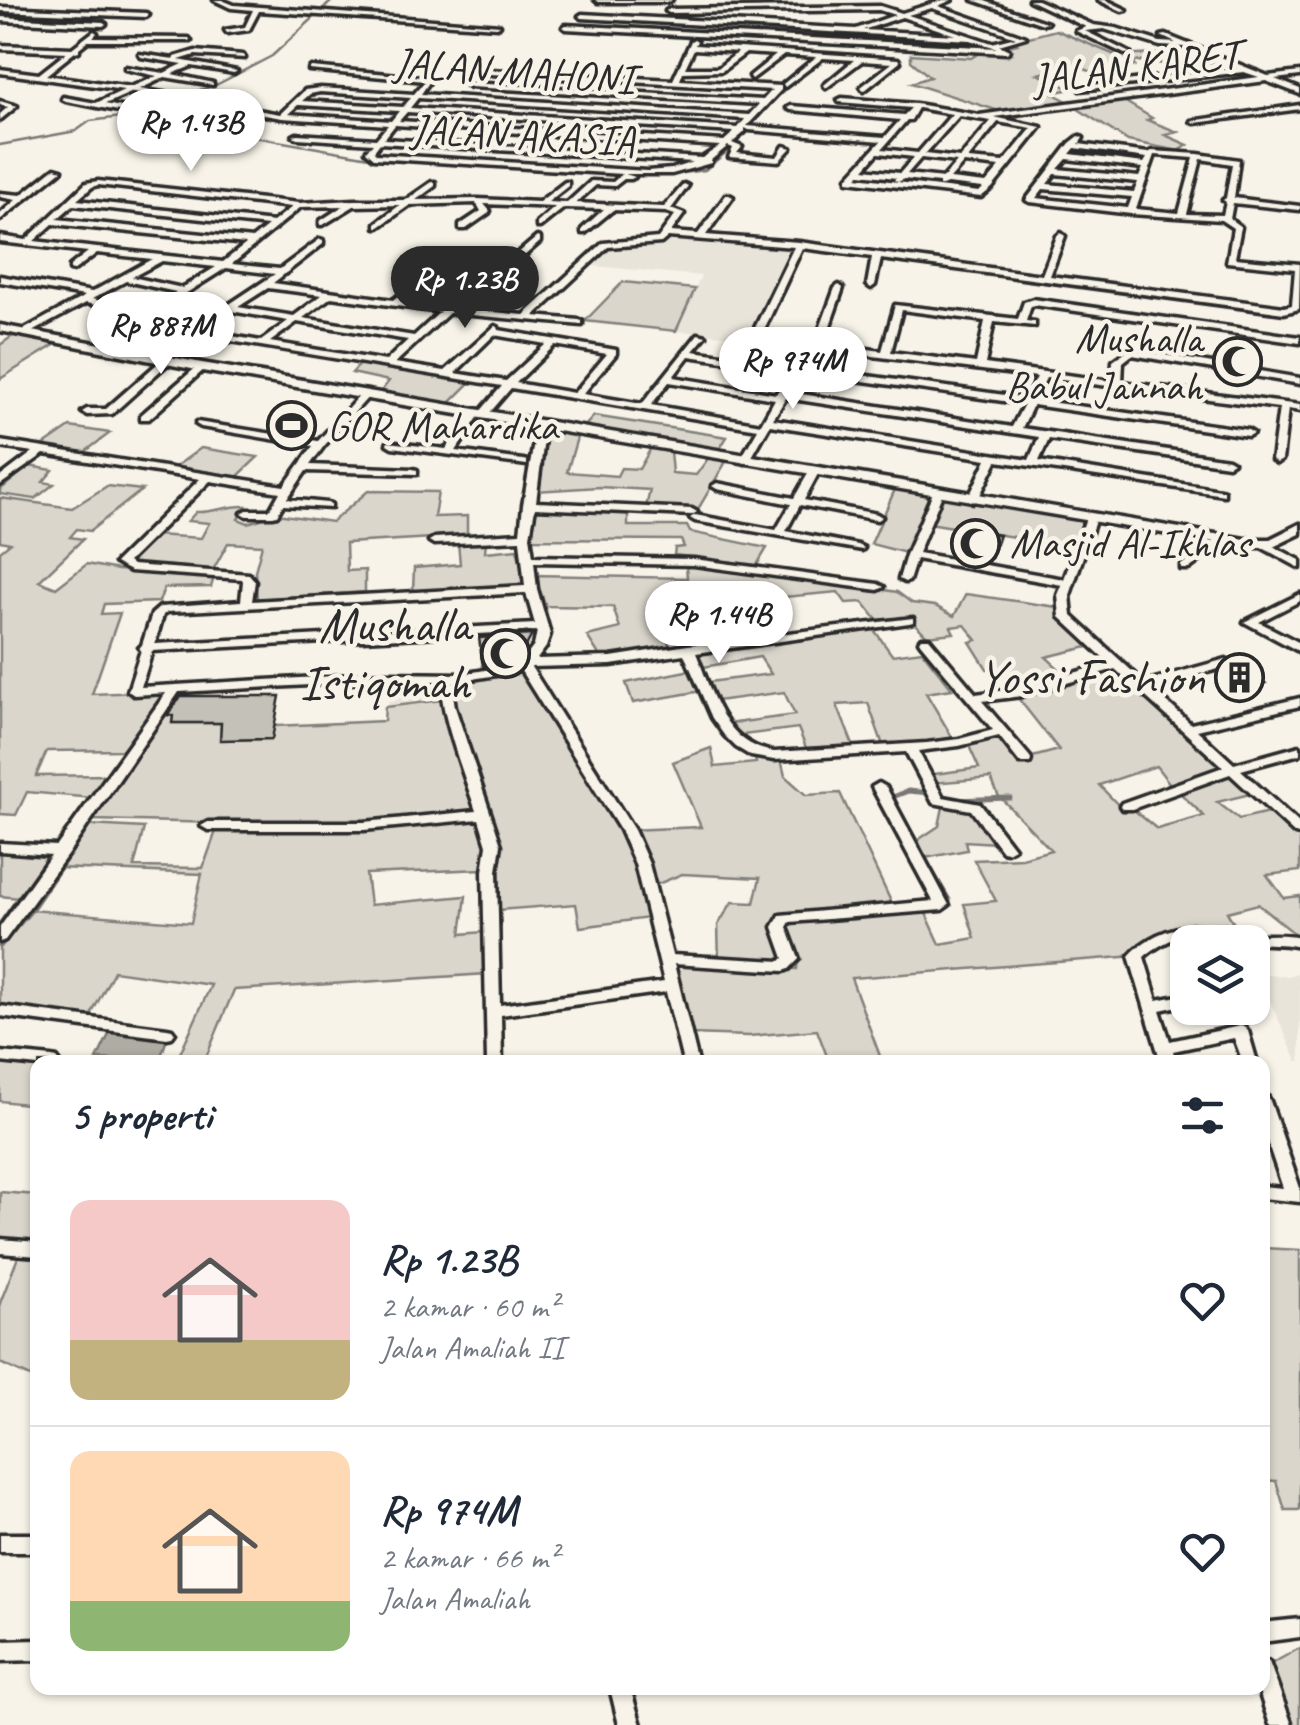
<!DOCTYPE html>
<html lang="id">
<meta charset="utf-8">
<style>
:root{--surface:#fff;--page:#f6f6f7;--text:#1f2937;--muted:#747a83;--line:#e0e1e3;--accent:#2b2b2b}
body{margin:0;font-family:Caveat,sans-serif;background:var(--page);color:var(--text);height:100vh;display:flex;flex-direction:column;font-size:38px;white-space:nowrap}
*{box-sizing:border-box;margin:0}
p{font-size:32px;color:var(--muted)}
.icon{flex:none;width:55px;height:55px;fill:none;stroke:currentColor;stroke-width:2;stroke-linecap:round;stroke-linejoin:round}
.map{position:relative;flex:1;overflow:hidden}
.sheet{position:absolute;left:30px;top:1055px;width:1240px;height:640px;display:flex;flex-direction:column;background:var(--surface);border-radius:20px;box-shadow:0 2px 8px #0004}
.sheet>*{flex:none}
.controls{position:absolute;left:1170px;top:925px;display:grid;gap:20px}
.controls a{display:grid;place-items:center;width:100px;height:100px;border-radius:20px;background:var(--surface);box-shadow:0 2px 8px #0004;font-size:50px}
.price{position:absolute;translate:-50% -85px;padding:0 22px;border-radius:35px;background:#fff;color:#222;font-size:32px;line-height:65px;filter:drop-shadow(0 2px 5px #0008)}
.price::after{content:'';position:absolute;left:50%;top:60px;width:30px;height:22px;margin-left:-15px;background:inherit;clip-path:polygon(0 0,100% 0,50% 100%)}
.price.current{background:var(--accent);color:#fff}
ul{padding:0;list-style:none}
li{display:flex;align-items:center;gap:30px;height:250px;padding:0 40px}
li+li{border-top:2px solid var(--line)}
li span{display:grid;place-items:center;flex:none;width:280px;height:200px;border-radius:20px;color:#555}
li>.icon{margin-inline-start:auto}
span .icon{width:120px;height:120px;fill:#fffc;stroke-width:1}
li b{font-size:42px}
h2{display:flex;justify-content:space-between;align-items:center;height:120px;padding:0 40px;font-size:42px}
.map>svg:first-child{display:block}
.built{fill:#e8e4da}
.green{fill:#dad6cc;stroke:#82807c;stroke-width:2.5}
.water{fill:#afaca4;stroke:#7a7874;stroke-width:2.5}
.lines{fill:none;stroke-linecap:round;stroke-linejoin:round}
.stream-far2{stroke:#7a7874;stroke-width:2.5}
.stream-far1{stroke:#7a7874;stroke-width:4}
.stream{stroke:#7a7874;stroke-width:5}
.building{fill:#c4c1b9;stroke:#2b2b2b;stroke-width:2.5}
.minor-casing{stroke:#2b2b2b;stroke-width:7}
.tertiary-casing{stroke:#2b2b2b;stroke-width:7}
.minor{fill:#f7f3e8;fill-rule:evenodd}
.tertiary{fill:#f7f3e8;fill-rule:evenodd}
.labels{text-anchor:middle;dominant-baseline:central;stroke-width:9;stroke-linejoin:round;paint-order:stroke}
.far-street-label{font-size:42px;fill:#2b2b2b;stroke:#f7f3e8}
.far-poi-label{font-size:42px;fill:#2b2b2b;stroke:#f7f3e8;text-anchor:start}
.poi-label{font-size:50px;fill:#2b2b2b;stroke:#f7f3e8;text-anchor:end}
</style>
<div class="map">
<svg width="1300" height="1725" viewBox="0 0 1300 1725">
<rect width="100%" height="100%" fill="#f7f3e8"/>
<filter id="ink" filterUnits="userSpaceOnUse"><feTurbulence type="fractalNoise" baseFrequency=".01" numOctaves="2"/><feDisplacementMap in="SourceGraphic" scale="20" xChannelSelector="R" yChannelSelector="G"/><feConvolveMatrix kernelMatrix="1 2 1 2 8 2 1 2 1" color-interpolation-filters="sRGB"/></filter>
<g filter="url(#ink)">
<g class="built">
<polygon points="666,234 799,245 760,338 676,331 701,276 584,265 606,245 658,241"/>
<polygon points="435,679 441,698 389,705 386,683"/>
<polygon points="1300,972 1300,1061 1297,1061 1258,974 1289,976"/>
</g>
<g class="green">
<path d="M1056,30L1117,56L1197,52L1238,68C1219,70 1205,57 1186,61L1203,69L1191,74C1173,66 1151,59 1132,62L1135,66L1094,73L1078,66L1038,74L1071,89L1052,93L1071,103L1002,112L911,83L930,77L911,61V54L971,58L979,53H1010L1003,47L1017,44L1013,41Z"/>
<polygon points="1119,98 1152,118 1147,120 1178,132 1165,135 1188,145 1179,151 1128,141 1072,105"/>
<polygon points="623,282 695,289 676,331 585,321"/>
<polygon points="17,333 59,342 0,379 0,345"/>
<polygon points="362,362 473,380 448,405 379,394 389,381 352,373"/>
<polygon points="594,416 727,437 717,453 583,428"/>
<polygon points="70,427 110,433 82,454 41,447"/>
<polygon points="550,430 578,434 567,472 617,476 621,468 639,469 651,448 670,451 672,473 696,475 709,457 727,460 697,511 646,507 650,490 599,487 536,491 544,431"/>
<polygon points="201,448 258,457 235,479 175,467"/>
<polygon points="29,466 53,470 43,482 54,484 35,499 0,494 0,490"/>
<polygon points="107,486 142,490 90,531 77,529 70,537 83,539 39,581 56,588 87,564 118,570 214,577 211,587 164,588 159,602 104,604 101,614 120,613 92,694 167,691 123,750 47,751 36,776 108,775 93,798 27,792 16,815 0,814 0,551 10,543 0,541 0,498 72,508"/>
<polygon points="896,487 935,494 906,553 871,544"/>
<path d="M368,491L438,492L434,517L467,516V536L346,543L347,571L365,570V592L257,599L255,571L262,545L228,543L213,570L125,564L155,535L201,538L209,523L188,521L196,512C214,513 228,505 246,506L238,519L248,523L277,514L332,522Z"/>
<polygon points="941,495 1080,517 1085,525 1073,551 1014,544 1014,537 929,523"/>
<polygon points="533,507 628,510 628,526 687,526 690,532 767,548 757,565 674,555 675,548 684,547 681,540 528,539"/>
<polygon points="486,540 485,552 517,549 526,585 413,591 414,568 460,564 458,542"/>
<polygon points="686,564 792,575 897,592 912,603 935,606 954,616 966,594 1057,607 1060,616 1092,646 1046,657 1068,677 1016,690 995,668 987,669 970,642 977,640 965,625 951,627 954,633 927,636 908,617 877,620 863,602 846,603 838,592 717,603 717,609 684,614 659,624 671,648 601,658 587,636 620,628 613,607 546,606 534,575 687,578"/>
<polygon points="870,624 892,655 922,651 952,689 926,693 955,742 884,748 868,703 837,705 855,750 808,753 798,728 735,736 727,724 795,715 784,692 717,701 709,682 771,674 760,657 698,668 707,690 633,703 626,683 696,669 688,649"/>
<polygon points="1117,670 1225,767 1173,788 1156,766 1099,785 1124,811 1134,810 1157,829 1204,816 1180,793 1230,773 1254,793 1217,802 1239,819 1273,811 1300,836 1300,871 1267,875 1284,898 1300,896 1300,938 1258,904 1227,912 1240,934 1235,935 1224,923 1213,923 1213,930 1159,938 1136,956 851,978 880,1056 828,1059 817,1030 749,1036 691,1034 671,964 797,969 798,956 786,923 790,920 924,909 940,944 975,938 964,904 996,901 974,860 1022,858 1051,850 998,795 991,778 932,783 927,775 979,768 969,746 1000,737 1021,760 1059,750 1014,693"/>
<polygon points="519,672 621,831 639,868 649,918 580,927 576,904 498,910 498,845 481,781 453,702 454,691 468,679"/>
<polygon points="442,700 478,811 308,825 93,820 164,715 173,716 173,723 221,723 221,740 271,739 274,726 384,721 385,707"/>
<polygon points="711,748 715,767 756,763 754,753 780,755 785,776 806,795 840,793 894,908 785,918 792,953 784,966 719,963 718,925 732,902 754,903 760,878 682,874 648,888 627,830 701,827 673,762"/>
<polygon points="948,806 971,810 997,843 965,841 967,850 925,858 918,840 939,826 943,807"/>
<polygon points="480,818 489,843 483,869 366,874 370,905 466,896 461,934 483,932 487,974 234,990 204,1062 176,1062 211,985 114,971 90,1017 0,1007 0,946 31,910 191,923 202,874 59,868 89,825 144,828 134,867 203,868 216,831 362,830"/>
<polygon points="0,851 49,856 19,898 0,896"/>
<polygon points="0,1059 37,1063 37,1098 34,1105 0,1101"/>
<polygon points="0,1192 37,1195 37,1242 0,1239"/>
<polygon points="1263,1248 1300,1250 1300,1510 1285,1510 1276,1481 1263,1480"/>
<polygon points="20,1252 37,1253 37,1380 0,1363 0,1303"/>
<polygon points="1300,1648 1300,1725 1290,1725 1269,1665"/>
</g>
<polygon class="water" points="112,1028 168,1036 159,1062 97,1059"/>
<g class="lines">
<g class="stream-far2">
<polyline points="128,115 375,158 602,174 660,176 705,170 731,148"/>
<polyline points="736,143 787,86"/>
<polyline points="0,145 76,131 90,121 121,117 218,84 272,56 333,0"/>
</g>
<polyline class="stream-far1" points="117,783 171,704"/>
<g class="stream">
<polyline points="953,800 1010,798"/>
<polyline points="96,814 119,781"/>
<polyline points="901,816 893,797 908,791 930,793"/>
<polyline points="918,847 949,900"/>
<polyline points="498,858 499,947"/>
<polyline points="0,924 49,856"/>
<polyline points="0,946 31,910 85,831"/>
<polyline points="499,958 501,1003"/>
</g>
</g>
<g class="building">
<polygon points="957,527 999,535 991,558 951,551"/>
<polygon points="532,635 518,661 483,667 479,638"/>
<polygon points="1239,665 1265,683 1240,691 1218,673"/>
<polygon points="181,696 280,696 272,739 220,740 221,723 172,723 173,716 168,715"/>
</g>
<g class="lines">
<defs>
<g id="minor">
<polygon points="214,0 222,0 234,5 500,25 497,27 259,11 249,30 227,33 225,30 245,27 253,10 231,8"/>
<polygon points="595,0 672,0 669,2 598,2"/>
<path d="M943,0H952L938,6L1026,37L999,45L1009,50L1007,53L566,29L563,27L566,25L997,48L970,40L582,18L579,16L582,14L856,29L895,15L879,10L669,13L666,11L669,9L880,6L902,13ZM932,8L1016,37L992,43L908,15ZM902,17L955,35L863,30Z"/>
<polygon points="973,0 982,0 1048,23 1043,24"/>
<path d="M1029,0H1037L1093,25L1116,28L1160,42L1176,43L1161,36L1166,35L1268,76L1300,72V76L1275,79L1300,89V94L1266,81L994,117L1041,127L992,188L981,197L848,181V177L881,141L749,130L745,128V132L732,143L742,147L737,153L777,157L784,146L791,148L779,161L729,157L733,148L728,146L711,160V163L672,174H625L635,177L631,179H624L615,186L596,185L576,203L664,207L684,184L688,186L671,209L684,214L671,232L698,234L726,195H729L733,197L706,235L799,242L1042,275L1057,236L1061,233L1065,236L1050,276L1284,307L1292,305L1295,269L1227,262L1233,228L1221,220L1131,214L1030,202L1026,200L1070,143L1079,136L1083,138L1079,144L1148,153L1152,151L1198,154L1239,160L1234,198L1300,206V210L1233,203L1230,219L1241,227L1235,258L1300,264L1299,309L1284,313L881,259L875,285L871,288L867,285L872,257L802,248L762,334L815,342L835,288L839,285L843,288L824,343L882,351L895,305L1018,319L1024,302L1033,299L1300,337V343L1034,305L1031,306L1026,321L1035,322V326L994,322L985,364L1112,381L1113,361L1130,349L1300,378V384L1132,355L1123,362L1122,382L1300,405V411L1288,409L1282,460L1277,463L1272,460L1279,408L1046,378L1035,400L1248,430L1253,433L1248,436L1033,405L1022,428L1228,459L1233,462L1228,465L1049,439L1039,461L1220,490L1224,491V495L997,461L978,499L973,502L968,499L987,459L770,425L750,460L745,463L740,460L758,429L511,388L486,417L479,416L456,451L523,460L527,461V465L392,447L387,444L388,442L446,449L472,412L479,413L502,386L195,335L156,360L148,358L275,274L226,268L155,313L173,317V321L170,322L86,303L26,335L23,334V330L85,296L0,282V276L92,292L152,259L97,253L73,271L70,270V266L88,252L0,242V236L26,240L86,183L98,181L299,203L355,200H406L432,182H435V186L416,200L478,199L539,202L565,182H568V186L548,202L567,203L591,181L613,182L622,174L374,158L366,151L373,143L297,138L293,136L297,134L376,139L388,125L282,118L133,92L105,104L132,109V113H129L66,101L62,99L63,97L96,103L124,90L0,73V69L39,74L67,52L0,49V45L72,48L94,31L97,33L93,37L189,38L191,41H88L79,48V51L75,52L46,75L131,87L157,76L125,69V67L164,73L183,64L141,57L139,54L174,59L175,57L195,51L243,55L245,58L195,55L179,60L237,71L234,73L192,66L172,74L213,83V85L165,77L140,89L280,114L305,90L320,88L414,94L425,81L309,70L311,67L432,78L421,94L749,115L759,104L470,87L466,85L470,83L763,100L772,90L490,74L487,72L490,70L673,80L691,41L694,39L697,41L695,45L898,59L900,62L864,91L861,87L892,63L862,61L826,88L824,85L854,60L823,58L785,87L783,84L816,57L784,55L752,79L750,76L776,55L746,53L722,71L683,72L680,80L781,86V90L747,126L885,137L900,120L791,110L787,108L791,106L904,115L911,108L839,102L838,100L842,98L916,104L979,115L1259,77L1244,72L1080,90L1083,86L1237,68L1184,47L1160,46L1104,29L1085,31L1130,53L1125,54L1076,31L1086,27ZM694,49L738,52L718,68H685ZM320,92L411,98L403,107L302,101L310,94ZM418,98L745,119L738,128L410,108ZM298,105H299L399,111L391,121L288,114ZM918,108L952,114L918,153L882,149L907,120H911ZM407,112L734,132L724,141L399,121ZM959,116L991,121L960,158L925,154ZM998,122L1032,128L1004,162L968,159ZM395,125L720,146L702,158L384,139ZM380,143L693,162L672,169L647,171L376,154L374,151ZM1075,148L1147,158L1144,163L1070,154ZM878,153L914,157L900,173L864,169ZM1155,155L1194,158L1179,213L1136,209ZM921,158L957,162L943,178L907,174ZM1067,159L1143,168L1139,177L1058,169ZM1201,159L1232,164L1226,198L1223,200L1226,202L1223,215L1187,214ZM964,163L1000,167L986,183L950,179ZM860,174L896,178L894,180L898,182L904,179L939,183V186H942L947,184L983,188L979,192L857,177ZM1055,174L1138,182L1134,192L1047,184ZM98,185L292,207L273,222L77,200L92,187ZM1043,189L1132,197L1128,208L1036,198ZM476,203L481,211L460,225V229H466L489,213L490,211L484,204L555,207L537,223V227H540L564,208L604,209L582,229V233H585L613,210L666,212L675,215L658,238L603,243L524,315L464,309L540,242V238L537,237L454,308L403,301L444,266L476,265L480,262L479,260L439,262L393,300L273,283L323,244V240L320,239L280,269L232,264L301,207L343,206L320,221V225H323L354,206L400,205L376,223V227H379L410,205ZM73,205L268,226L252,239L57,219ZM53,224L246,244L223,262L34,241ZM668,237L794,247L752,334L760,341L805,347L795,365L693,351L706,336L698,334L642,404L583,394L616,354V350L499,330L498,327L495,326L445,371L395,363L449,313L582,325V321L579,320L534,316L608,247L661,243ZM162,261L216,267L182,288L132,277ZM126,281L176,292L146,311L92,299ZM268,288L322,295L294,316L238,307ZM331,297L440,312L414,336L303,318ZM902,310L985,321L976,363L891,352ZM231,311L288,321L261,341L202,331ZM297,322L408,340L386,361L270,342ZM494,335L546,344L506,381L455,373ZM555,345L607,354L574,393L516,383ZM815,348L818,349L1037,377L1026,398L803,367ZM689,356L791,371L776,394L673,377ZM800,372L1024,404L1012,427L789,392ZM669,382L775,399L761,424L651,405ZM786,398L1039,437L1029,460L773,419Z"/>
<polygon points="1098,0 1106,0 1127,10 1122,11"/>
<polygon points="0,7 146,13 149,15 146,17 0,11"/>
<polygon points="0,17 103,22 106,24 103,26 0,21"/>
<polygon points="0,101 17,106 0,120 0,114 8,107 0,105"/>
<polygon points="1300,105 1300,109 1195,123 1191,121"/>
<polygon points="55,168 62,170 0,220 0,214 16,200 0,197 0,193 21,195"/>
<polygon points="164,358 172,360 112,414 87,415 82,412 87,409 106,409"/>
<polygon points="199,365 207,367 149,419 141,419 141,415"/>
<path d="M362,393L370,395L324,446L310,465L413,469L417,470V474L306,471L287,499L327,503L331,504V508L283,505L277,515L273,516H247L242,513L247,510H270L280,492L210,481L128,562L132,565L249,574L255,581L252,601L525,586L520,540L434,544L429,541L434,538L520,533L523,505L537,425L546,423L536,502L692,509L697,512L692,515L535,508L530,536L533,556L694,559L878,584L884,587L878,590L694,565L534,562L537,589L550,634L546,647L537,659L611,657L688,645L913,618V622L909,623L696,653C713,694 724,744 774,752L927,743L959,739L993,730L921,644L919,641L921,638H929L976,694L1021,688L1109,663L1060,617L1058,595L1062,585L916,559L909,581L905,582L899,579L906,555L934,490L938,489L943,492L918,553L1064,579L1086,518L1091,515L1096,518L1070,595L1072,616L1144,682L1226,659L1232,663L1230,666L1150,687L1191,724L1300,698V706L1197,730L1234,764L1300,746V754L1241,770L1300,824V835L1295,834L1230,774L1132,809H1122L1120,806L1122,803L1223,767L1115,669L1022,696L982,701L1030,757L1031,760L1030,763H1020L999,736L959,746L918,751L943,797L980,804L1014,848L1007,852L1002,851L971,810L933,803L906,752L774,760L751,756L736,747L724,735L712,718L684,654L611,665L531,667L634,830L649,864L672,955L781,961L784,958L773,927L780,915L933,901L872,787L879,783L886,787L949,905L942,910L790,922L787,927L799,959L789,969L784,971L674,964L698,1062H683L666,992L501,1015L502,1062H487L483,871L487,845L479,819L364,830H208L201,826L208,822H364L476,811C467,783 437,706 442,681H387L179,692L68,854L5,940L0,942V927L51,855L0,851V843L57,846L166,693L134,695L128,691L141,650L139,648L142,645L152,614L160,607L241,601L243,581L242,579L130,571L115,563L200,479L44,454L0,485V477L33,452L0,447V441L284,486L313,446L201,427L196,424L197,422L318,441ZM526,593L535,624L155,644L163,615L167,612ZM537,631L534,646L520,664L462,674L387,673L141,687L152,651ZM521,671L620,830L635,864L664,982L500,1005L497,871L501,845L455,707L452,687L454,682Z"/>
<polygon points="814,469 819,472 804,500 877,514 882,517 877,520 800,505 786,531 858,545 864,548 862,550 695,521 690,518 695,515 776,530 791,504 717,489 712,486 717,483 794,498 809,472"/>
<polygon points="1222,536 1226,537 1226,541 1189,569 1181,569 1181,565"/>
<polygon points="1265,542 1300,560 1300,568 1261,547 1261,543"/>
<polygon points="1300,594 1300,601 1259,622 1300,643 1300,652 1244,622"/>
<path d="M1194,925C1209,925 1220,929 1234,933C1256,938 1278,932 1300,937V947C1278,942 1257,945 1235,942C1227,941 1220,937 1212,935C1187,930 1162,942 1144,957L1157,1000L1188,994V1004L1160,1010L1170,1041L1240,1026L1245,1027L1248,1031L1257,1062H1243L1234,1038L1173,1051L1176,1062H1161L1129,956C1146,937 1169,928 1194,925Z"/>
<polygon points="1252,982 1258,983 1260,987 1258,991 1252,992"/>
<polygon points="0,1006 167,1028 172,1029 175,1033 172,1037 167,1038 0,1016"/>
<polygon points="0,1052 52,1057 57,1058 60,1062 38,1062 38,1066 0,1062"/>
<polygon points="1262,1095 1268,1097 1270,1101 1300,1188 1300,1202 1262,1198 1262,1186 1283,1188 1262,1126"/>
<polygon points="0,1239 38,1242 38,1256 0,1253"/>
<rect x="0" y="1534" width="38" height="18"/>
<polygon points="1300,1619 1300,1637 1262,1642 1262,1623"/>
<polygon points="38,1640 38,1660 0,1661 0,1641"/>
<polygon points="1262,1659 1269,1662 1292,1725 1270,1725 1258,1688 1262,1688"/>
<polygon points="610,1688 630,1688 641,1725 619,1725"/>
</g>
<polygon id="tertiary" points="0,325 202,363 1245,539 1270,539 1300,524 1300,534 1273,547 1245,547 202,371 0,331"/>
</defs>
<use href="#minor" class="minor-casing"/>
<use href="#tertiary" class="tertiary-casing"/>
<use href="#minor" class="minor"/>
<use href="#tertiary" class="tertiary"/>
</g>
</g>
<defs>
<symbol id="mosque-ring" viewBox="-11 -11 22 22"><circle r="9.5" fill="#f7f3e8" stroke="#2b2b2b" stroke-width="1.5"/><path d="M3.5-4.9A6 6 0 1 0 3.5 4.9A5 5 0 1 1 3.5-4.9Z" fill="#2b2b2b"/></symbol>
<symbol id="stadium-ring" viewBox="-11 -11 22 22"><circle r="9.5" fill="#f7f3e8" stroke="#2b2b2b" stroke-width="1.5"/><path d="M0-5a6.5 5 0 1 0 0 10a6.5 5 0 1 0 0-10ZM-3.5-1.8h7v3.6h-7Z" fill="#2b2b2b"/></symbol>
<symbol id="building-ring" viewBox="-11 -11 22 22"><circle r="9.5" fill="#f7f3e8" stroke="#2b2b2b" stroke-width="1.5"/><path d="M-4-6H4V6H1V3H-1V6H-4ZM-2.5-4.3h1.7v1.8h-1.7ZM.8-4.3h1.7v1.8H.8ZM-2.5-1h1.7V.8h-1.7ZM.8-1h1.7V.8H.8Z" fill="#2b2b2b"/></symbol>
</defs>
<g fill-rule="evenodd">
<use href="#mosque-ring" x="1210" y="334" width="55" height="55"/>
<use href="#stadium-ring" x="264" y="398" width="55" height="55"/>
<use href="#mosque-ring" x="948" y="516" width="55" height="55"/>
<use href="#mosque-ring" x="478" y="626" width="55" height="55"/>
<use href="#building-ring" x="1212" y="650" width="55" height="55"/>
</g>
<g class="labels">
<g class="far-street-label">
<text transform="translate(1136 67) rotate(-7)">JALAN KARET</text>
<text transform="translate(514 71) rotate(4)">JALAN MAHONI</text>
<text transform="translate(523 135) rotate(3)">JALAN AKASIA</text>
</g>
<g class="far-poi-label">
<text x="1202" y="338" text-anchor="end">Mushalla<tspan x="1202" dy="48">Babul Jannah</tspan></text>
<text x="327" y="426">GOR Mahardika</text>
<text x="1010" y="543">Masjid Al-Ikhlas</text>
</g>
<g class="poi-label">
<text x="470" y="624">Mushalla<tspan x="470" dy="58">Istiqomah</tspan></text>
<text x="1205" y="677">Yossi Fashion</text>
</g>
</g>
</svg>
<div class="controls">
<a><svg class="icon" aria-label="layers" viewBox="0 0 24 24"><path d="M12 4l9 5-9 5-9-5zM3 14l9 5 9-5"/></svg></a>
</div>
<b class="price" style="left:191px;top:174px">Rp 1.43B</b>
<b class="price current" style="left:465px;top:331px">Rp 1.23B</b>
<b class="price" style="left:161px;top:377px">Rp 887M</b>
<b class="price" style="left:793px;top:412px">Rp 974M</b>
<b class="price" style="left:719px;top:666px">Rp 1.44B</b>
<section class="sheet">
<h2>5 properti<svg class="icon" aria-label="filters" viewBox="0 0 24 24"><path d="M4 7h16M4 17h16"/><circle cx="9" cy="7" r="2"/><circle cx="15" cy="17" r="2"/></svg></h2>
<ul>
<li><span style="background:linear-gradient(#f6c9c9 70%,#c2b280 0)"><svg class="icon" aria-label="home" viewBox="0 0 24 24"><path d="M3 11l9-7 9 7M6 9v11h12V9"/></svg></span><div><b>Rp 1.23B</b><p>2 kamar · 60 m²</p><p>Jalan Amaliah II</p></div><svg class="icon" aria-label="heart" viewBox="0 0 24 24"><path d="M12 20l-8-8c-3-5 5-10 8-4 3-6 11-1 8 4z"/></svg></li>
<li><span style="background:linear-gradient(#ffd9b3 75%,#8fb573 0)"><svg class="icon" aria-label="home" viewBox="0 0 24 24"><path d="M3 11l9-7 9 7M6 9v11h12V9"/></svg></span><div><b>Rp 974M</b><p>2 kamar · 66 m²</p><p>Jalan Amaliah</p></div><svg class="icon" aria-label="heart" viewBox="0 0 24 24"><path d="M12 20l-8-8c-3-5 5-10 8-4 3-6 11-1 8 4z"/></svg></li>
</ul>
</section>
</div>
